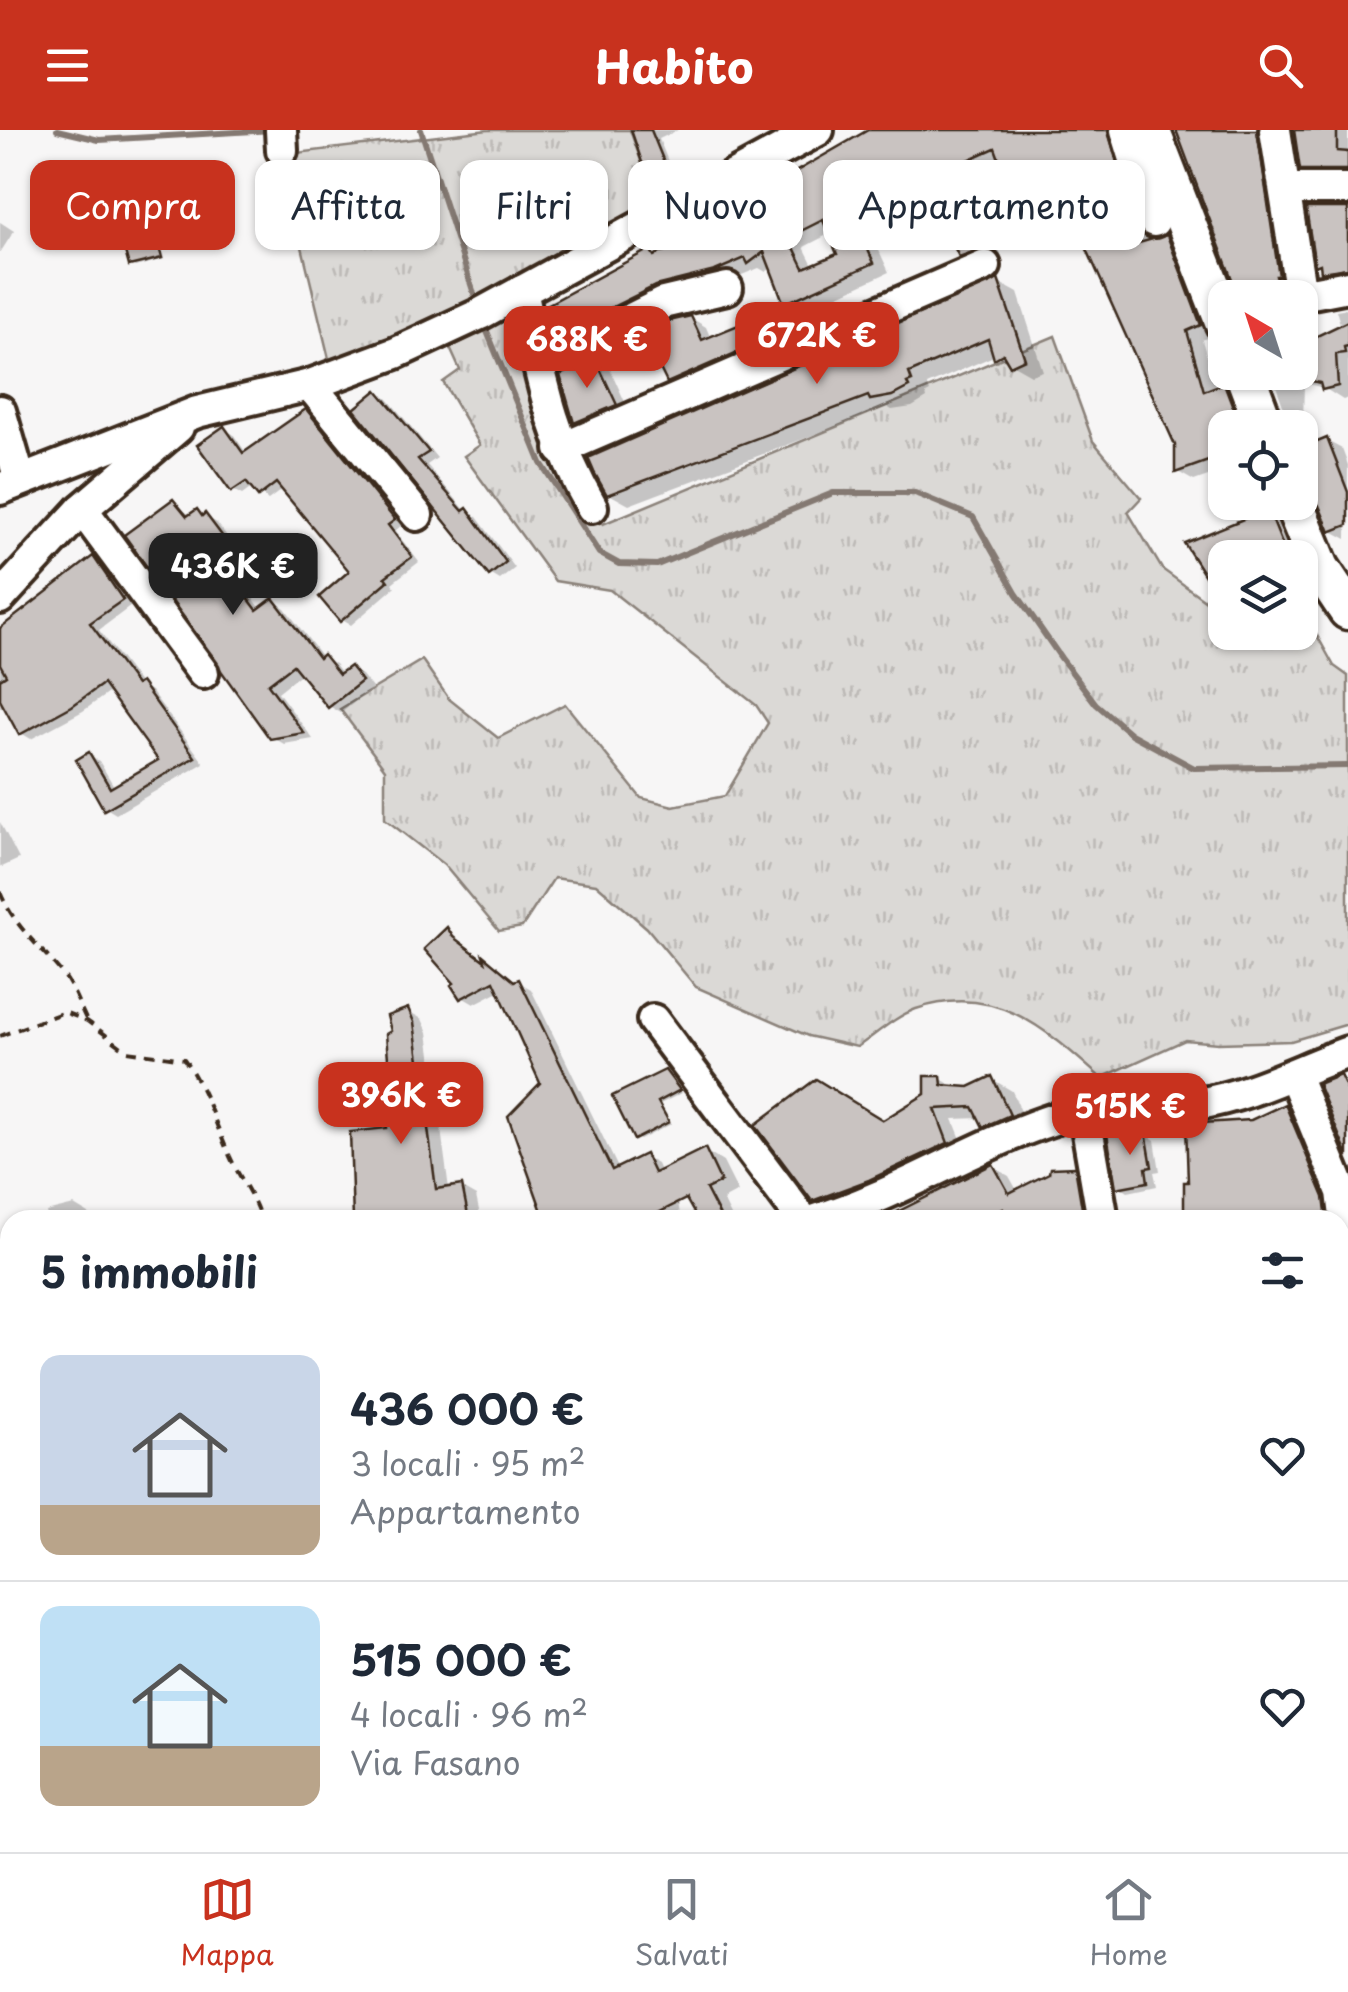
<!DOCTYPE html>
<html lang="it">
<meta charset="utf-8">
<style>
:root{--surface:#fff;--page:#f2f2f3;--text:#1f2937;--muted:#747a83;--line:#e0e1e3;--accent:#c8321e}
body{margin:0;font-family:"Playpen Sans",sans-serif;background:var(--page);color:var(--text);height:100vh;display:flex;flex-direction:column;font-size:38px;white-space:nowrap}
*{box-sizing:border-box;margin:0}
p{font-size:32px;color:var(--muted)}
.icon{flex:none;width:55px;height:55px;fill:none;stroke:currentColor;stroke-width:2;stroke-linecap:round;stroke-linejoin:round}
.map{position:relative;flex:1;overflow:hidden}
.side{position:absolute;left:0px;top:1080px;width:1350px;height:642px;display:flex;flex-direction:column;background:var(--surface);border-radius:30px 30px 0 0;box-shadow:0 2px 8px #0004}
.side>*{flex:none}
.hud{position:absolute;left:30px;top:30px;width:1290px;height:90px;display:flex;gap:20px}
.needle{width:65px;rotate:321deg}
.tools{position:absolute;left:1208px;top:150px;display:grid;gap:20px}
.tools a{display:grid;place-items:center;width:110px;height:110px;border-radius:20px;background:var(--surface);box-shadow:0 2px 8px #0004;font-size:50px}
.price{position:absolute;translate:-50% -85px;padding:0 22px;border-radius:20px;background:var(--accent);color:#fff;font-size:32px;line-height:65px;filter:drop-shadow(0 2px 5px #0008)}
.price::after{content:'';position:absolute;left:50%;top:60px;width:30px;height:22px;margin-left:-15px;background:inherit;clip-path:polygon(0 0,100% 0,50% 100%)}
.price.selected{background:#222;color:#fff}
ul{padding:0;list-style:none}
li{display:flex;align-items:center;gap:30px;height:250px;padding:0 40px}
li+li{border-top:2px solid var(--line)}
li span{display:grid;place-items:center;flex:none;width:280px;height:200px;border-radius:20px;color:#555}
li>.icon{margin-inline-start:auto}
span .icon{width:120px;height:120px;fill:#fffc;stroke-width:1}
li b{font-size:42px}
h2{display:flex;justify-content:space-between;align-items:center;height:120px;padding:0 40px;font-size:42px}
.chip{padding:0 35px;border-radius:20px;background:var(--surface);box-shadow:0 2px 8px #0004;font-size:35px;line-height:90px}
.chip.selected{background:var(--accent);color:#fff}
header{display:flex;justify-content:space-between;align-items:center;height:130px;padding:0 40px;background:var(--accent);color:#fff;font-size:45px;font-weight:700}
.menu{display:flex;justify-content:space-around;align-items:center;height:140px;border-top:2px solid var(--line);background:var(--surface);font-size:28px;color:var(--muted)}
.menu a{display:grid;justify-items:center;gap:5px}
.menu .selected{color:var(--accent)}
.map>svg:first-child{display:block}
.grass{fill:url(#grass-tufts);stroke:#8b827a;stroke-width:2.5}
.park{fill:url(#park-crowns);stroke:#8b827a;stroke-width:2.5}
.shadow{fill:#0003;fill-rule:evenodd}
.lines{fill:none;stroke-linecap:round;stroke-linejoin:round}
.stream{stroke:#847972;stroke-width:6}
.building{fill:#c9c3c1;stroke:#3b2a1e;stroke-width:2.5;fill-rule:evenodd}
.minor-casing{stroke:#3b2a1e;stroke-width:38}
.major-casing{stroke:#3b2a1e;stroke-width:45}
.path{stroke:#3b2a1e;stroke-width:4;stroke-dasharray:10 8;stroke-linecap:butt}
.minor{stroke:#fff;stroke-width:30}
.major{stroke:#fff;stroke-width:38}
</style>
<header><svg class="icon" aria-label="menu" viewBox="0 0 24 24"><path d="M4 6h16M4 12h16M4 18h16"/></svg>Habito<svg class="icon" aria-label="search" viewBox="0 0 24 24"><circle cx="10" cy="10" r="6"/><path d="M15 15l6 6"/></svg></header>
<div class="map">
<svg width="1348" height="1722" viewBox="0 0 1348 1722">
<defs>
<pattern id="grass-tufts" width="24" height="20" patternUnits="userSpaceOnUse" patternTransform="scale(2.5)"><rect width="24" height="20" fill="#dbd9d6"/><path d="M3 7l-1-3M5 7V3M7 7l1-3M15 17l-1-3M17 17v-4M19 17l1-3" fill="none" stroke="#bdbab7"/></pattern>
<pattern id="park-crowns" width="20" height="18" patternUnits="userSpaceOnUse" patternTransform="scale(2.5)"><rect width="20" height="18" fill="#dbd9d6"/><path d="M2 6a3 3 0 1 1 6 0M12 15a3 3 0 1 1 6 0" fill="none" stroke="#bdbab7"/></pattern>
</defs>
<rect width="100%" height="100%" fill="#f7f6f6"/>
<filter id="ink" filterUnits="userSpaceOnUse"><feTurbulence type="fractalNoise" baseFrequency=".01" numOctaves="2"/><feDisplacementMap in="SourceGraphic" scale="20" xChannelSelector="R" yChannelSelector="G"/><feConvolveMatrix kernelMatrix="1 2 1 2 8 2 1 2 1" color-interpolation-filters="sRGB"/></filter>
<g filter="url(#ink)">
<g class="grass">
<polygon points="488,0 630,0 657,75 449,190 330,233 280,25"/>
<path d="M521,182L533,261L563,356L603,394L1055,206L1093,311L1141,368L1128,382L1162,439L1206,471L1225,464V502H1300V475L1334,536L1348,546V894L1291,911L1218,913L1185,910L1101,948C1045,898 995,852 916,879C896,886 875,905 857,917L808,906L696,857L647,798L596,754L554,748L522,797L499,801L444,735L385,689V639L340,579L422,530L449,569L498,608L565,574L641,668L673,676L725,666L768,593L756,575L610,460L555,451L464,326L480,315L443,252L460,240L450,218Z"/>
</g>
<polygon class="park" points="1187,1713 1317,1713 1322,1722 1194,1722"/>
<g class="shadow">
<polygon points="633,0 678,0 659,9 678,56 662,64 654,60"/>
<path d="M876,0H1126L1124,16L1151,112L1166,107L1183,117L1216,204L1202,210L1216,259L1224,256L1240,266L1253,298H1225V340L1194,351L1178,342L1177,314L1081,95L1064,85L1053,49L1026,59L1009,49L1002,31L965,47L1002,127L978,134L961,125L934,69L869,99L889,142L802,182L786,172L772,137L766,142L759,138L579,211L562,201L650,122L658,127L737,90L742,92L787,69ZM831,103L841,125L814,137L804,117Z"/>
<polygon points="1179,0 1280,0 1297,168 1242,168"/>
<polygon points="1295,0 1348,0 1348,51 1322,50 1303,39"/>
<polygon points="66,53 76,58 94,88 78,98 64,87 56,92 47,86"/>
<polygon points="1348,78 1348,151 1342,151 1318,134"/>
<polygon points="0,92 14,101 0,123"/>
<polygon points="156,109 160,111 164,129 135,137 132,135"/>
<polygon points="998,152 1018,163 1043,241 1031,245 996,225 927,255 930,262 926,264 927,268 912,277 892,280 887,277 629,375 609,364"/>
<polygon points="1348,178 1348,268 1343,270 1324,258 1304,253 1303,296 1287,287 1271,242 1300,242 1300,181 1308,213 1341,197 1336,180"/>
<polygon points="691,188 706,197 711,209 743,195 758,204 767,224 684,260 669,251"/>
<polygon points="595,231 610,239 630,283 591,300 576,291"/>
<polygon points="378,263 388,269 437,328 427,335 466,381 477,387 515,438 500,450 490,444 358,279"/>
<polygon points="306,282 315,288 402,395 395,401 419,432 392,453 395,457 351,495 342,490 352,441 284,358 268,370 253,357 242,365 233,360 224,299 233,304 247,324"/>
<polygon points="1327,311 1342,319 1348,335 1347,409 1332,401 1300,323"/>
<polygon points="173,372 191,386 197,382 217,393 233,414 220,424 262,480 274,471 285,478 322,527 335,534 343,544 350,539 362,545 372,558 341,583 329,576 302,543 278,562 313,609 284,614 272,607"/>
<polygon points="1268,382 1283,391 1297,428 1225,428 1225,460 1212,453 1188,414"/>
<polygon points="94,429 104,435 131,476 99,500 140,554 151,561 204,633 116,684 106,678 89,625 99,631 115,658 162,631 111,561 83,581 31,609 21,603 6,575 0,578 0,502"/>
<polygon points="0,692 19,729 2,737 0,736"/>
<polygon points="447,800 522,861 526,857 519,852 531,859 619,1040 645,1027 657,1034 661,1043 674,1048 680,1084 668,1090 547,1090 543,954 501,860 474,874 462,867"/>
<polygon points="408,881 422,889 428,902 449,1059 462,1058 476,1066 481,1090 356,1090 395,992 394,903"/>
<polygon points="665,943 682,963 660,974 671,994 640,1010 636,1008"/>
<polygon points="941,949 958,959 969,959 992,949 1012,961 1028,997 1005,1007 985,995 981,988 953,989 967,1024 834,1081 814,1069 883,993 927,966"/>
<polygon points="1285,976 1302,986 1340,1078 1340,1090 1187,1090 1251,992"/>
<polygon points="1145,1004 1155,1010 1160,1041 1154,1042 1157,1056 1128,1062 1119,1056"/>
<polygon points="705,1021 723,1032 738,1062 723,1070 733,1090 701,1090"/>
<polygon points="993,1037 1009,1046 1018,1062 1074,1039 1091,1049 1098,1090 887,1090"/>
<polygon points="74,1075 89,1084 91,1090 48,1090 46,1082"/>
<polygon points="234,1085 243,1090 210,1090"/>
<polygon points="0,1380 10,1383 10,1510 0,1510"/>
<polygon points="4,1672 10,1675 10,1712 33,1712 36,1722 0,1722 0,1674"/>
<polygon points="238,1712 275,1712 279,1722 242,1722"/>
<polygon points="331,1712 384,1712 388,1722 335,1722"/>
<polygon points="426,1712 469,1712 473,1722 427,1722"/>
<polygon points="641,1712 688,1712 692,1722 645,1722"/>
<polygon points="1000,1712 1053,1712 1031,1722 1013,1722"/>
<polygon points="1070,1712 1129,1712 1136,1722 1079,1722"/>
</g>
<g class="lines">
<g class="stream">
<polyline points="57,0 99,10 273,0"/>
<polyline points="421,0 477,173"/>
<polyline points="484,194 541,333 599,423 619,434 657,435 833,363 915,363 973,387 1016,463 1061,528 1096,574 1131,604 1194,638 1348,636"/>
</g>
</g>
<g class="building">
<polygon points="631,0 651,0 672,52 652,62"/>
<path d="M868,0H1108L1139,113L1167,105L1201,195L1187,201L1204,261L1224,253L1241,298H1225V325L1175,343V315L1086,117L1074,83L1062,87L1046,36L1007,51L995,18L950,38L987,117L959,127L925,56L854,89L874,133L784,174L764,122L748,134L745,128L715,141L655,156L560,203L545,176L650,119L654,126L737,87L739,91L783,68L776,53ZM823,90L837,124L804,138L789,107Z"/>
<polygon points="1176,0 1257,0 1279,146 1276,146 1282,168 1239,168"/>
<polygon points="1294,0 1337,0 1337,21 1348,22 1348,40 1300,40"/>
<polygon points="66,50 86,82 67,94 55,82 45,88 36,73"/>
<polygon points="1306,78 1348,78 1348,138 1321,142 1320,134 1315,136"/>
<polygon points="156,106 162,128 129,136 123,114"/>
<polygon points="998,149 1025,229 1010,236 1003,224 994,229 988,209 909,243 912,251 907,253 909,257 892,266 870,270 868,266 607,365 594,342 588,328"/>
<polygon points="691,186 702,210 743,193 754,215 667,253 643,204 669,191"/>
<polygon points="1348,191 1348,216 1344,217 1345,223 1336,224 1338,256 1322,260 1320,253 1300,248 1300,214"/>
<polygon points="595,228 617,275 574,293 560,245"/>
<polygon points="377,260 429,322 418,329 463,381 467,378 506,432 489,446 354,279"/>
<polygon points="306,279 395,390 388,395 412,427 385,447 388,451 340,492 319,467 349,441 276,353 258,367 246,352 231,362 197,315 224,296 243,323"/>
<polygon points="1327,308 1348,362 1348,395 1330,402 1300,330 1300,319"/>
<polygon points="173,369 187,386 197,379 202,386 205,383 223,407 210,417 257,480 273,468 319,528 323,524 339,544 350,536 362,551 328,578 293,535 268,554 304,603 270,609 124,405"/>
<polygon points="1268,379 1286,424 1277,428 1225,428 1225,449 1210,454 1184,413"/>
<polygon points="93,426 123,470 90,493 136,555 141,552 195,627 104,680 76,630 89,622 110,658 158,630 103,554 72,576 19,605 0,570 0,549 6,545 0,534 0,498"/>
<polygon points="447,797 453,807 485,831 483,825 514,851 519,849 612,1040 645,1024 654,1043 705,1018 721,1052 706,1059 722,1090 698,1090 686,1069 644,1090 545,1090 508,986 540,953 494,851 460,869 451,855 454,853 424,819"/>
<polygon points="408,878 414,892 436,1059 462,1055 469,1090 353,1090 350,1002 387,998 386,990 393,990 386,904 391,901 387,886"/>
<polygon points="665,940 680,960 658,972 669,992 634,1010 612,966"/>
<polygon points="1340,945 1348,962 1348,1027 1318,954"/>
<polygon points="925,946 941,946 942,955 969,957 992,946 1010,985 983,997 973,977 935,979 948,1013 869,1050 812,1071 755,995 816,949 883,990 925,964"/>
<polygon points="1285,974 1324,1067 1327,1090 1184,1090 1184,1052 1188,1052 1186,994 1251,990"/>
<polygon points="1146,1002 1152,1037 1146,1038 1148,1052 1116,1058 1107,1004"/>
<polygon points="993,1034 1009,1063 1049,1043 1050,1038 1075,1037 1084,1090 1009,1090 1003,1079 983,1090 881,1090"/>
</g>
<g class="lines">
<defs>
<g id="minor">
<polyline points="281,0 282,20"/>
<polyline points="1126,0 1154,91"/>
<polyline points="1275,0 1301,165 1348,156"/>
<polyline points="1285,59 1348,59"/>
<path d="M522,161C540,240 550,306 592,377"/>
<polyline points="539,235 663,173 727,158"/>
<polyline points="310,255 417,385"/>
<polyline points="0,281 20,350"/>
<polyline points="561,319 985,136"/>
<polyline points="0,359 197,282 310,255 396,223 480,184 818,0"/>
<polyline points="82,379 203,543"/>
<polyline points="0,468 82,379 178,297"/>
<polyline points="653,890 803,1090"/>
<polyline points="1294,945 1342,1062 1348,1111"/>
<polyline points="1084,980 1103,1090"/>
<path d="M816,1090C898,1065 972,1016 1054,989C1101,974 1149,981 1197,974C1250,966 1298,940 1348,922"/>
<polyline points="1340,1179 1348,1116"/>
<polyline points="0,1223 10,1222"/>
<polyline points="0,1640 10,1636"/>
<polyline points="38,1712 42,1722"/>
<polyline points="403,1712 407,1722"/>
<polyline points="592,1712 596,1722"/>
<polyline points="944,1712 950,1722"/>
<polyline points="1167,1712 1175,1722"/>
<polyline points="1336,1712 1340,1722"/>
<polyline points="190,1722 191,1712"/>
<polyline points="809,1722 832,1712"/>
</g>
<g id="major">
<polyline points="1150,0 1225,193"/>
<polyline points="1244,242 1265,298"/>
<polyline points="1293,372 1320,438 1348,480"/>
</g>
</defs>
<use href="#minor" class="minor-casing"/>
<use href="#major" class="major-casing"/>
<g class="path">
<path d="M0,762C16,800 40,815 64,846C73,858 79,875 86,889"/>
<path d="M0,906L64,882L87,891L127,921L184,929C208,963 217,1002 236,1039C246,1057 255,1070 261,1090"/>
</g>
<use href="#minor" class="minor"/>
<use href="#major" class="major"/>
</g>
</g>
</svg>
<div class="tools">
<a><svg class="needle" viewBox="-14 -14 28 28"><path d="M0-13l5 13h-10z" fill="#e53935"/><path d="M0 13l5-13h-10z" fill="#747a83"/></svg></a>
<a><svg class="icon" aria-label="locate" viewBox="0 0 24 24"><circle cx="12" cy="12" r="6"/><path d="M12 2v4M12 18v4M2 12h4M18 12h4"/></svg></a>
<a><svg class="icon" aria-label="layers" viewBox="0 0 24 24"><path d="M12 4l9 5-9 5-9-5zM3 14l9 5 9-5"/></svg></a>
</div>
<b class="price" style="left:817px;top:257px">672K €</b>
<b class="price" style="left:587px;top:261px">688K €</b>
<b class="price selected" style="left:233px;top:488px">436K €</b>
<b class="price" style="left:401px;top:1017px">396K €</b>
<b class="price" style="left:1130px;top:1028px">515K €</b>
<div class="hud">
<a class="chip selected">Compra</a>
<a class="chip">Affitta</a>
<a class="chip">Filtri</a>
<a class="chip">Nuovo</a>
<a class="chip">Appartamento</a>
</div>
<section class="side">
<h2>5 immobili<svg class="icon" aria-label="filters" viewBox="0 0 24 24"><path d="M4 7h16M4 17h16"/><circle cx="9" cy="7" r="2"/><circle cx="15" cy="17" r="2"/></svg></h2>
<ul>
<li><span style="background:linear-gradient(#c9d6e8 75%,#b9a48a 0)"><svg class="icon" aria-label="home" viewBox="0 0 24 24"><path d="M3 11l9-7 9 7M6 9v11h12V9"/></svg></span><div><b>436 000 €</b><p>3 locali · 95 m²</p><p>Appartamento</p></div><svg class="icon" aria-label="heart" viewBox="0 0 24 24"><path d="M12 20l-8-8c-3-5 5-10 8-4 3-6 11-1 8 4z"/></svg></li>
<li><span style="background:linear-gradient(#bfe0f5 70%,#b9a48a 0)"><svg class="icon" aria-label="home" viewBox="0 0 24 24"><path d="M3 11l9-7 9 7M6 9v11h12V9"/></svg></span><div><b>515 000 €</b><p>4 locali · 96 m²</p><p>Via Fasano</p></div><svg class="icon" aria-label="heart" viewBox="0 0 24 24"><path d="M12 20l-8-8c-3-5 5-10 8-4 3-6 11-1 8 4z"/></svg></li>
</ul>
</section>
</div>
<nav class="menu">
<a class="selected"><svg class="icon" aria-label="map" viewBox="0 0 24 24"><path d="M3 6l6-2 6 2 6-2v14l-6 2-6-2-6 2zM9 4v14M15 6v14"/></svg>Mappa</a>
<a><svg class="icon" aria-label="saved" viewBox="0 0 24 24"><path d="M7 4h10v16l-5-4-5 4z"/></svg>Salvati</a>
<a><svg class="icon" aria-label="home" viewBox="0 0 24 24"><path d="M3 11l9-7 9 7M6 9v11h12V9"/></svg>Home</a>
</nav>
